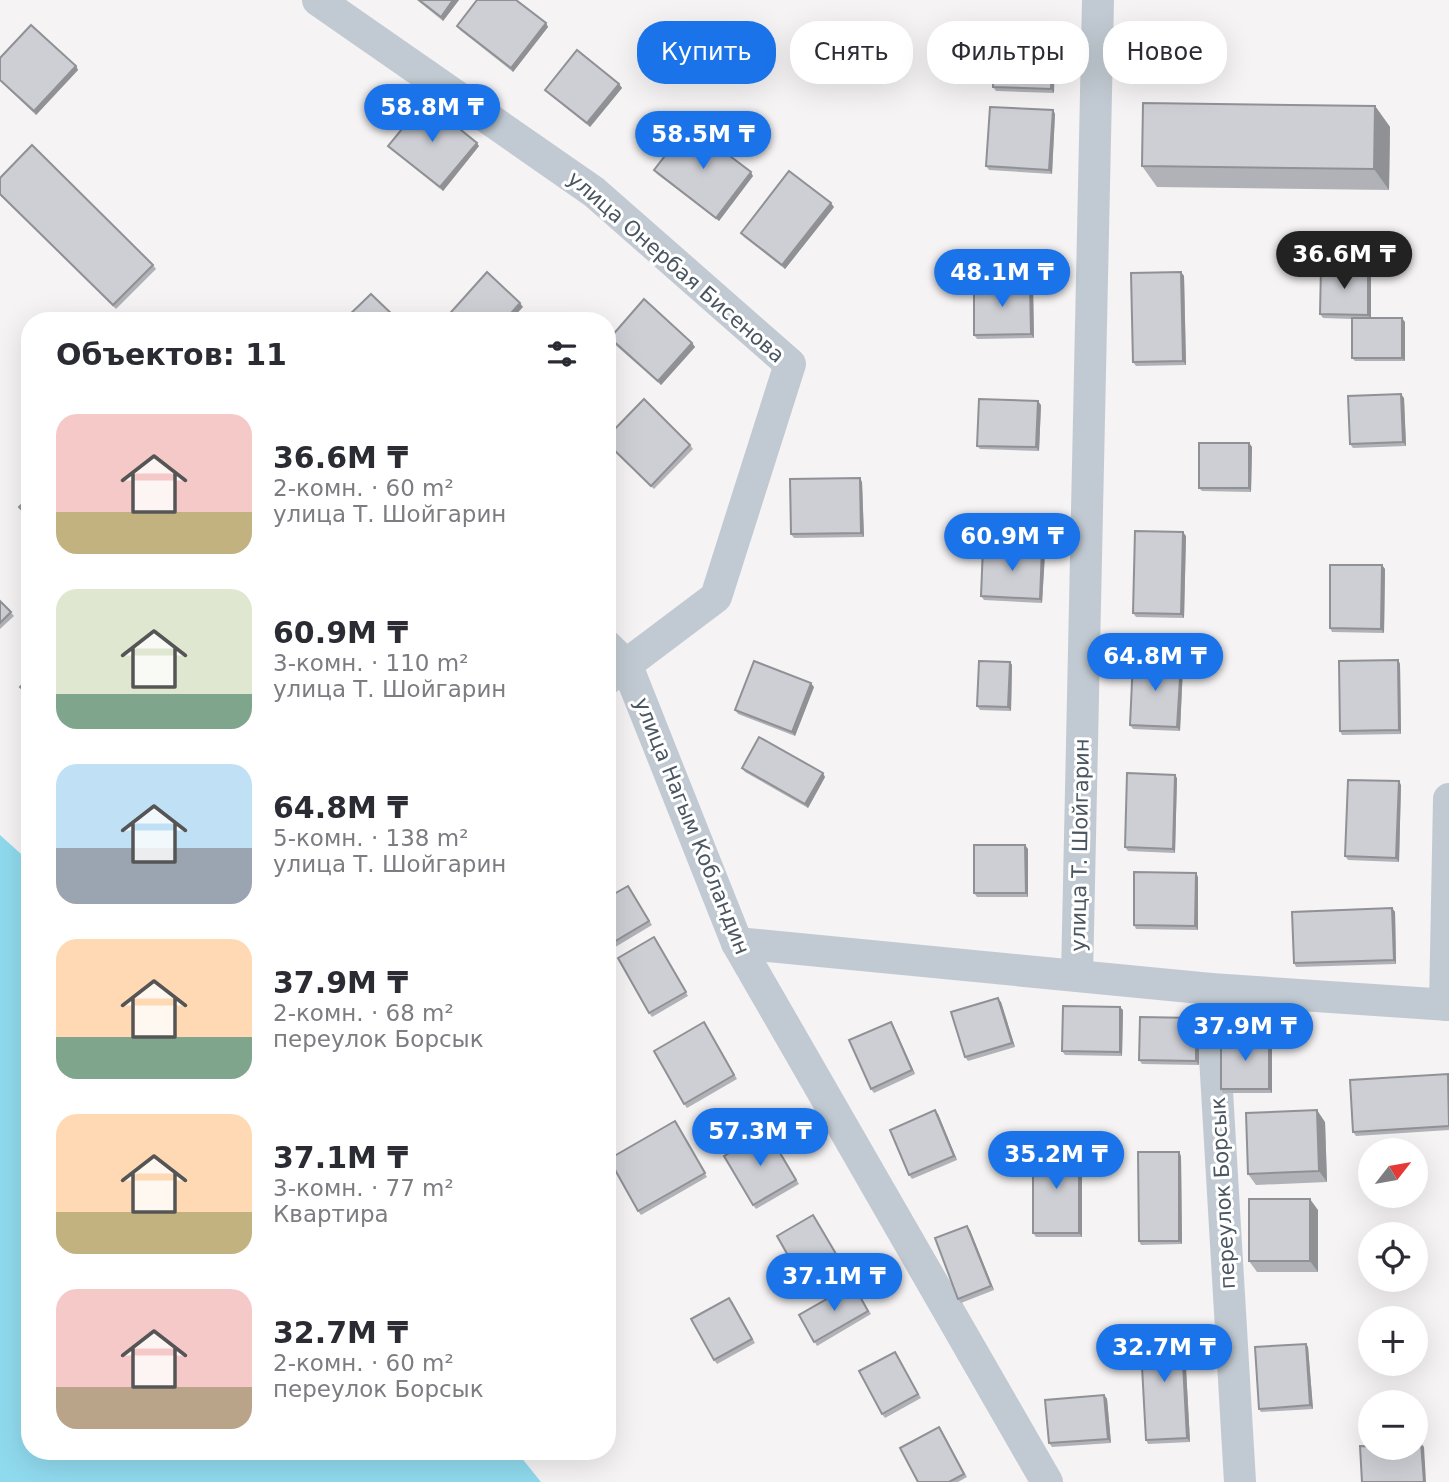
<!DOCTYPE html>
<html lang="ru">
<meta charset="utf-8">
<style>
:root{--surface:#fff;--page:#f2f2f3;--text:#2b2b33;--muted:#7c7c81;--accent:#1a73e8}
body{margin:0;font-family:"DejaVu Sans",sans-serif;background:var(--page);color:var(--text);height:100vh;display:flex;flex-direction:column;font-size:26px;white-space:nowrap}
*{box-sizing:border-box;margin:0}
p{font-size:23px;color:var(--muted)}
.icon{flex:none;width:38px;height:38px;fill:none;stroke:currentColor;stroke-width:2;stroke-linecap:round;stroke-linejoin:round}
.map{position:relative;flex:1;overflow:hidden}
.details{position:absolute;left:21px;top:312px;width:595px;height:1148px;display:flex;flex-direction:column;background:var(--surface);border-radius:28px;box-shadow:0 7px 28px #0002}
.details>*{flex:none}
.guide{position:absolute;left:637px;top:21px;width:665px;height:63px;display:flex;gap:14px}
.needle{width:46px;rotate:59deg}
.fabs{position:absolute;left:1358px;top:1138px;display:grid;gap:14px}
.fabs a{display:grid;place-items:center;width:70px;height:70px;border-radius:50%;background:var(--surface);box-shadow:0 7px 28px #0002;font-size:35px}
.price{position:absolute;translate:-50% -60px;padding:0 16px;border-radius:24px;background:var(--accent);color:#fff;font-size:23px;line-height:46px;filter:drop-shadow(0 2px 4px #0008)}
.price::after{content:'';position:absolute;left:50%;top:42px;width:21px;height:16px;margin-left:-10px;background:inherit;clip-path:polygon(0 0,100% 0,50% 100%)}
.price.on{background:#222;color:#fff}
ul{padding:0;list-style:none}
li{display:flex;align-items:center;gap:21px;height:175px;padding:0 35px}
li span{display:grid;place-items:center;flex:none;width:196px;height:140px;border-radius:21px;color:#555}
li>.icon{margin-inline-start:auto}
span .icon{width:84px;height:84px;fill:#fffc;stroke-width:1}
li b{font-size:30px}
h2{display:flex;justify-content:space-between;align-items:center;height:84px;padding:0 35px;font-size:30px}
.tag{padding:0 24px;border-radius:28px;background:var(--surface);box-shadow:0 7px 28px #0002;font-size:24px;line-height:63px}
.tag.on{background:var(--accent);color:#fff}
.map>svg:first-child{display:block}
.water{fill:#90daee}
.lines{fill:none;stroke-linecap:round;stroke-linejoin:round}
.minor{stroke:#c1cad2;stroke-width:32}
.wall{fill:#b0b2b7}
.shaded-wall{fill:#909195}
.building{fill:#cdcfd5;stroke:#909195;stroke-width:2}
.labels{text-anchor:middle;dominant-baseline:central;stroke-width:6;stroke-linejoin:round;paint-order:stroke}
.street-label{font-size:21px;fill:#4a5661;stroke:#fff}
</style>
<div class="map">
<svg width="1449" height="1482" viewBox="0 0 1449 1482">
<rect width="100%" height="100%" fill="#f5f3f3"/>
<polygon class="water" points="0,835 30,862 30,1451 516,1451 541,1482 0,1482"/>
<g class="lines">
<g class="minor">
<polyline points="318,0 594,192 790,364 716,597 607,679"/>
<polyline points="607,646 627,666 737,943 1047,1482"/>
<polyline points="737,943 1211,989 1449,1005"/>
<polyline points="1077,976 1098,0"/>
<polyline points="1211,989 1240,1482"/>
<polyline points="1445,1005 1449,799"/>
</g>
</g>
<g class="wall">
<polygon points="417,0 459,0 443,21"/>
<polygon points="546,23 548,27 513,72 460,30 457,26"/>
<polygon points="1055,36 1054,93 996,91 993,87"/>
<polygon points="0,58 76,66 78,70 36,115 0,81"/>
<polygon points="619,84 622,88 590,127 548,93 545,90"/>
<polygon points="1375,106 1390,127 1389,190 1157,187 1142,166"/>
<polygon points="1053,110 1055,114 1052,174 989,170 986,166"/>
<polygon points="388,146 479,146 443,191 391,149"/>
<polygon points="654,170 753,176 719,221 657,174"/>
<polygon points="0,178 153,265 156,269 116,309 0,195"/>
<polygon points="834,207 785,269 744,237 741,233"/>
<polygon points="1181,272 1184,276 1186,365 1136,366 1133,362"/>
<polygon points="1371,272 1371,318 1405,322 1405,361 1355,361 1352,358 1352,319 1323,318 1320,314"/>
<polygon points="1030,283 1033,286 1034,338 977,339 974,335"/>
<polygon points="610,338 692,343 695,347 661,385 612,342"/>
<polygon points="1404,398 1406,446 1353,448 1350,444"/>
<polygon points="1041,405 1039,451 980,449 977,446"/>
<polygon points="607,437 690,445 693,449 654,489 607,444"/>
<polygon points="1249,443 1252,447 1251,492 1202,491 1199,488"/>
<polygon points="862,482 864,537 794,538 791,534"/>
<polygon points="1186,536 1184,618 1136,617 1133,613"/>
<polygon points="1042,549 1045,553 1042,603 984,600 981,596"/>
<polygon points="1382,565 1385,569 1384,633 1332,632 1330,628"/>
<polygon points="0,601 14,616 0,629"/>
<polygon points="1398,660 1400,664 1401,734 1342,735 1340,731"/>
<polygon points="1010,662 1012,665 1011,711 980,710 977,706"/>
<polygon points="1183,666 1180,731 1133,729 1130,725"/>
<polygon points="814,687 795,736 738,714 735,710"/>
<polygon points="742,768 825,777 808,808 745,772"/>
<polygon points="1177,778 1175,853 1128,851 1125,847"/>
<polygon points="1401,785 1399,862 1348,860 1345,856"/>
<polygon points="1028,849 1028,897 977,897 974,893"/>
<polygon points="1198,877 1198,930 1136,929 1134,925"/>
<polygon points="628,886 652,925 607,952 607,898"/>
<polygon points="1392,908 1395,912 1396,964 1296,967 1294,963"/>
<polygon points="654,937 688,996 652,1017 649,1013"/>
<polygon points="1001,1002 1015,1047 968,1061 965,1057"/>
<polygon points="1123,1010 1122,1056 1065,1055 1062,1051"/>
<polygon points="1196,1018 1199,1022 1199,1065 1142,1064 1139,1060"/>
<polygon points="704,1022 737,1079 687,1108 684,1104"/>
<polygon points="893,1025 915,1074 874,1093 871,1089"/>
<polygon points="1269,1037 1272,1041 1272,1093 1223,1093 1221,1089"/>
<polygon points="1448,1074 1449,1076 1449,1130 1356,1136 1353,1132"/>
<polygon points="938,1114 957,1160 912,1179 909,1175"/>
<polygon points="675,1121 707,1177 641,1215 638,1211"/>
<polygon points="1325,1122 1327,1182 1256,1185 1248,1174"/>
<polygon points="767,1131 799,1184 756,1209 753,1205"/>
<polygon points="1082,1153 1082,1237 1036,1237 1033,1233"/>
<polygon points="1181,1156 1182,1244 1141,1245 1139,1241"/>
<polygon points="1318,1210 1318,1272 1257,1272 1249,1261"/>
<polygon points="813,1215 841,1263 805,1284 802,1280"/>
<polygon points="967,1226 970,1230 994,1290 961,1303 958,1299"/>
<polygon points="853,1284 871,1314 817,1346 799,1315"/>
<polygon points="732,1301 755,1343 717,1364 714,1360"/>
<polygon points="1184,1331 1190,1442 1148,1444 1146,1440"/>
<polygon points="1308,1347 1313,1409 1261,1412 1259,1409"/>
<polygon points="897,1355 921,1398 885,1418 882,1414"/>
<polygon points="1104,1395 1107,1399 1111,1443 1052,1447 1049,1443"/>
<polygon points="942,1431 967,1477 958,1482 918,1482"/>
</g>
<g class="shaded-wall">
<polygon points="453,0 459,0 443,21 441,17"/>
<polygon points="546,23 548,27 513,72 511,68"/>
<polygon points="1053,32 1055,36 1054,93 1051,89"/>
<polygon points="76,66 78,70 36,115 34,111"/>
<polygon points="619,84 622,88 590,127 587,123"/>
<polygon points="1375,106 1390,127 1389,190 1374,169"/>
<polygon points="1053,110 1055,114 1052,174 1049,170"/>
<polygon points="477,143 479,146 443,191 440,187"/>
<polygon points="751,172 753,176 719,221 716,218"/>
<polygon points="831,203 834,207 785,269 782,265"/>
<polygon points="1368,268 1371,272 1371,319 1368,315"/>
<polygon points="1181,272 1184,276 1186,365 1183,361"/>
<polygon points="1030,283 1033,286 1034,338 1031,334"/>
<polygon points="520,303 523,307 511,320 505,320"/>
<polygon points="1402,318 1405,322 1405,361 1402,358"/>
<polygon points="692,343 695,347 661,385 658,381"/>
<polygon points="1401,394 1404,398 1406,446 1403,442"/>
<polygon points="1038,401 1041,405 1039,451 1036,447"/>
<polygon points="1249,443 1252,447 1251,492 1249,488"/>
<polygon points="860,478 862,482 864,537 861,533"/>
<polygon points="1183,532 1186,536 1184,618 1181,614"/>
<polygon points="1042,549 1045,553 1042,603 1040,599"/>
<polygon points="1382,565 1385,569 1384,633 1381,629"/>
<polygon points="1398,660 1400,664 1401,734 1399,730"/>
<polygon points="1010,662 1012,665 1011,711 1008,707"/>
<polygon points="1181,662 1183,666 1180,731 1177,727"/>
<polygon points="811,683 814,687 795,736 792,732"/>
<polygon points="823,773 825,777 808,808 805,804"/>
<polygon points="1175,775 1177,778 1175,853 1173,849"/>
<polygon points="1399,781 1401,785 1399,862 1396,858"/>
<polygon points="1025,845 1028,849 1028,897 1026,893"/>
<polygon points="1196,873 1198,877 1198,930 1195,926"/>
<polygon points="1392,908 1395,912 1396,964 1394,960"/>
<polygon points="998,998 1001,1002 1015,1047 1012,1043"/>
<polygon points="1120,1007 1123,1010 1122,1056 1120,1052"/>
<polygon points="1196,1018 1199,1022 1199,1065 1196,1061"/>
<polygon points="891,1022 893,1025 915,1074 912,1070"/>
<polygon points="1269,1037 1272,1041 1272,1093 1269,1089"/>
<polygon points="935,1110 938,1114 957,1160 954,1156"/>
<polygon points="1317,1110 1325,1122 1327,1182 1319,1171"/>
<polygon points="1079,1150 1082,1153 1082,1237 1079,1233"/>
<polygon points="1179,1152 1181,1156 1182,1244 1179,1241"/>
<polygon points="1310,1199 1318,1210 1318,1272 1310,1261"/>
<polygon points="967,1226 970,1230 994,1290 991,1286"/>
<polygon points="1181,1327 1184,1331 1190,1442 1187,1438"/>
<polygon points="1306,1344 1308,1347 1313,1409 1310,1405"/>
<polygon points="1104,1395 1107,1399 1111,1443 1108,1439"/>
<polygon points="1421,1443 1424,1447 1426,1482 1424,1482"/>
</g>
<g class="building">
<polygon points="419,0 453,0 441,17"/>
<polygon points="477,0 516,0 546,23 511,68 457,26"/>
<polygon points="31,25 76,66 34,111 0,80 0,58"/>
<polygon points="994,31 1053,32 1051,89 993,87"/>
<polygon points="577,50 619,84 587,123 545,90"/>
<polygon points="425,101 477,143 440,187 388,146"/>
<polygon points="1143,103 1375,106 1374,169 1142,166"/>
<polygon points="990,107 1053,110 1049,170 986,166"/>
<polygon points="689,125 751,172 716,218 654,170"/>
<polygon points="32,145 153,265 113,305 0,194 0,178"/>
<polygon points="789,171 831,203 782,265 741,233"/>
<polygon points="1321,267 1368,268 1368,315 1320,314"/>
<polygon points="487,272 520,303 505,320 444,320"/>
<polygon points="1181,272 1183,361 1133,362 1131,273"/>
<polygon points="1030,283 1031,334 974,335 974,284"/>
<polygon points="371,294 398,320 344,320"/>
<polygon points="644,299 692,343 658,381 610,338"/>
<rect x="1352" y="318" width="50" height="40"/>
<polygon points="1401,394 1403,442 1350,444 1348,396"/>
<polygon points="644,399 690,445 651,486 607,443 607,437"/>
<polygon points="979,399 1038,401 1036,447 977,446"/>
<rect x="1199" y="443" width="50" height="45"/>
<polygon points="860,478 861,533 791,534 790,479"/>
<polygon points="30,497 30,518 19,507"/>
<polygon points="1135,531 1183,532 1181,614 1133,613"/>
<polygon points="983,547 1042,549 1040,599 981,596"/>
<polygon points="1330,565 1382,565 1381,629 1330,628"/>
<polygon points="0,601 11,612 0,623"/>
<polygon points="1133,660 1181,662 1177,727 1130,725"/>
<polygon points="1398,660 1399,730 1340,731 1339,661"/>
<polygon points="754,661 811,683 792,732 735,710"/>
<polygon points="979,661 1010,662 1008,707 977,706"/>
<polygon points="30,677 30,696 20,687"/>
<polygon points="759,737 823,773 805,804 742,768"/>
<polygon points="1127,773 1175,775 1173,849 1125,847"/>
<polygon points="1348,780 1399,781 1396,858 1345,856"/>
<polygon points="974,845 1025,845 1026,893 974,893"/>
<polygon points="1134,872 1196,873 1195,926 1134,925"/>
<polygon points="628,886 649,921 607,946 607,898"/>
<polygon points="1392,908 1394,960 1294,963 1292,912"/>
<polygon points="654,937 686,992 649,1013 618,958"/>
<polygon points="998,998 1012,1043 965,1057 951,1012"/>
<polygon points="1063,1006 1120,1007 1120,1052 1062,1051"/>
<polygon points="1140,1017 1196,1018 1196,1061 1139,1060"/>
<polygon points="704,1022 734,1075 684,1104 654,1051"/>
<polygon points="891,1022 912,1070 871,1089 849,1040"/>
<rect x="1221" y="1037" width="48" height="52"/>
<polygon points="1448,1074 1449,1126 1353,1132 1350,1080"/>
<polygon points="935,1110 954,1156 909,1175 890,1130"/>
<polygon points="1317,1110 1319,1171 1248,1174 1246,1113"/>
<polygon points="675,1121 705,1173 638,1211 609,1159"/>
<polygon points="767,1131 796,1180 753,1205 724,1156"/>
<rect x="1033" y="1150" width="46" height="83"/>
<polygon points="1138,1152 1179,1152 1179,1241 1139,1241"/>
<rect x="1249" y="1199" width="61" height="62"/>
<polygon points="813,1215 839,1259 802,1280 777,1236"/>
<polygon points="967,1226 991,1286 958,1299 935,1238"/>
<polygon points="853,1284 868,1311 814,1342 799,1315"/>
<polygon points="729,1298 752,1339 714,1360 691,1319"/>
<polygon points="1181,1327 1187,1438 1146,1440 1140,1330"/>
<polygon points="1306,1344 1310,1405 1259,1409 1255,1347"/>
<polygon points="895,1352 918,1394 882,1414 859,1371"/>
<polygon points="1104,1395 1108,1439 1049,1443 1045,1400"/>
<polygon points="939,1427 964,1474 949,1482 918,1482 900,1448"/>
<polygon points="1416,1443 1421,1443 1424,1482 1362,1482 1360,1446 1416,1447"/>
</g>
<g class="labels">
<g class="street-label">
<text transform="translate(676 267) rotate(41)">улица Онербая Бисенова</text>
<text transform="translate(692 826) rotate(68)">улица Нагым Кобландин</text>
<text transform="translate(1080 845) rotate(-89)">улица Т. Шойгарин</text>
<text transform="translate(1223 1193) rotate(-93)">переулок Борсык</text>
</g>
</g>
</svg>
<div class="fabs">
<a><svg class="needle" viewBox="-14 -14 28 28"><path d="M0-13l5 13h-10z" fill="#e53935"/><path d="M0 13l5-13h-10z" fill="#7c7c81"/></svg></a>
<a><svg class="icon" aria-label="locate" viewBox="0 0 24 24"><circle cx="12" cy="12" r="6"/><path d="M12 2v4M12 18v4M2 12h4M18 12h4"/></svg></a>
<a>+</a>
<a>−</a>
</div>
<b class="price" style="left:432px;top:144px">58.8M ₸</b>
<b class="price" style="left:703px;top:171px">58.5M ₸</b>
<b class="price on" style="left:1344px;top:291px">36.6M ₸</b>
<b class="price" style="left:1002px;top:309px">48.1M ₸</b>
<b class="price" style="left:1012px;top:573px">60.9M ₸</b>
<b class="price" style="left:1155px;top:693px">64.8M ₸</b>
<b class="price" style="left:1245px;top:1063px">37.9M ₸</b>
<b class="price" style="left:760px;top:1168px">57.3M ₸</b>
<b class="price" style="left:1056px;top:1191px">35.2M ₸</b>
<b class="price" style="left:834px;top:1313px">37.1M ₸</b>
<b class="price" style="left:1164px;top:1384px">32.7M ₸</b>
<div class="guide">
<a class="tag on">Купить</a>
<a class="tag">Снять</a>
<a class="tag">Фильтры</a>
<a class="tag">Новое</a>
</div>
<section class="details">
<h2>Объектов: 11<svg class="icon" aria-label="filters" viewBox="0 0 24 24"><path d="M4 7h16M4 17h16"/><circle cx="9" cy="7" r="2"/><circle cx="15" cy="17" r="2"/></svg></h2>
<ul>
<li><span style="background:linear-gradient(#f6c9c9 70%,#c2b280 0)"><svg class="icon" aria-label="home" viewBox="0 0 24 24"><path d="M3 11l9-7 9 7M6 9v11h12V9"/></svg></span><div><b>36.6M ₸</b><p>2-комн. · 60 m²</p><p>улица Т. Шойгарин</p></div></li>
<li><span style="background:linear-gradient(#dfe7d0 75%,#7fa58c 0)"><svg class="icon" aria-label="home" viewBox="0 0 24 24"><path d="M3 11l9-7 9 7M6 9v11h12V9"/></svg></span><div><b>60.9M ₸</b><p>3-комн. · 110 m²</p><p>улица Т. Шойгарин</p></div></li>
<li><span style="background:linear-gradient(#bfe0f5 60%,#9aa5b1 0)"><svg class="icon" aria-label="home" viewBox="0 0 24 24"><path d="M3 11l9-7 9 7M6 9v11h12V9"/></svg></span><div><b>64.8M ₸</b><p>5-комн. · 138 m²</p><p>улица Т. Шойгарин</p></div></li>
<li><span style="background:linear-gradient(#ffd9b3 70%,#7fa58c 0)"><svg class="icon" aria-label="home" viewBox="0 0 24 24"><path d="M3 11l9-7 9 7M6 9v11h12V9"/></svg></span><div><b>37.9M ₸</b><p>2-комн. · 68 m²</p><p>переулок Борсык</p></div></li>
<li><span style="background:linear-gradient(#ffd9b3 70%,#c2b280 0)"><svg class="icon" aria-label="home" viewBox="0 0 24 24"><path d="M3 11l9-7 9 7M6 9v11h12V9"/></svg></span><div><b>37.1M ₸</b><p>3-комн. · 77 m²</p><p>Квартира</p></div></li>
<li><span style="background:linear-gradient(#f6c9c9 70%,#b9a48a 0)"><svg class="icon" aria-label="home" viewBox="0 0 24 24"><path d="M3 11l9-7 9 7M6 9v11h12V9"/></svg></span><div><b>32.7M ₸</b><p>2-комн. · 60 m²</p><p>переулок Борсык</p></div></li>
</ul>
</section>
</div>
